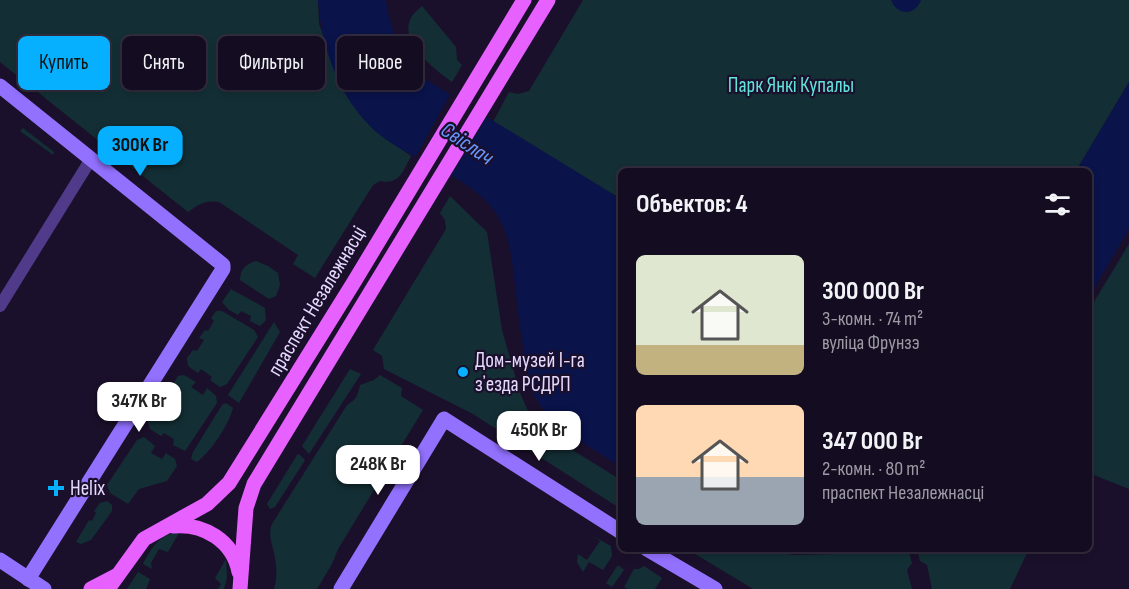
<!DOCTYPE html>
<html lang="ru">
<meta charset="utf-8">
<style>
:root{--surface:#140c20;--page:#211a2d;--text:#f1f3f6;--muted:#9d9ba5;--line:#332c3e;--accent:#06b0ff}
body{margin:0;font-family:"Sofia Sans Condensed",sans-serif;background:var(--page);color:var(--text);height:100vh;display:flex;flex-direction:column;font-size:22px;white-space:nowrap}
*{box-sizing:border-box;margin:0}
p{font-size:20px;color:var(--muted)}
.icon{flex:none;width:33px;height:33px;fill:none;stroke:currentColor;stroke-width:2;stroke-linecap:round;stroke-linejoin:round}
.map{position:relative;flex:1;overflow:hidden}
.panel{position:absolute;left:618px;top:168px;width:474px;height:384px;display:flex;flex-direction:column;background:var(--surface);border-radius:9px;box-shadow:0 3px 9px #0003,0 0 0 2px var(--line)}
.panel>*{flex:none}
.top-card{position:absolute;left:18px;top:36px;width:510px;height:54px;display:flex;gap:12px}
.price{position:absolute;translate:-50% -51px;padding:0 14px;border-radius:12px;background:#fff;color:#222;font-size:20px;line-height:39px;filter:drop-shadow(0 2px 3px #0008)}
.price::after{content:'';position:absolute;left:50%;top:36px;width:18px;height:14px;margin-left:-9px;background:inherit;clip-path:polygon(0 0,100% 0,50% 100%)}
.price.current{background:var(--accent);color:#111}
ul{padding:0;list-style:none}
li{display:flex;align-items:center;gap:18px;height:150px;padding:0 18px}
li span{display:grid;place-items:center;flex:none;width:168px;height:120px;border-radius:9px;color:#555}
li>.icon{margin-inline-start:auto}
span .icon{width:72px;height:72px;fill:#fffc;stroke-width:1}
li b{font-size:26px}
h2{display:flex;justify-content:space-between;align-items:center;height:72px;padding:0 18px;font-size:26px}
.tag{padding:0 21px;border-radius:9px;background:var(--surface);box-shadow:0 3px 9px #0003,0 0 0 2px var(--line);font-size:21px;line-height:54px}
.tag.current{background:var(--accent);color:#111}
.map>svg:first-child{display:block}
.green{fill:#132f35}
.water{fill:#0a134a}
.pier{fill:#1b102b}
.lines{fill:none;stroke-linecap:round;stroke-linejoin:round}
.street{stroke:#4f3b8a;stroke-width:12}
.secondary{stroke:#9371ff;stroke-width:15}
.primary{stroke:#e661ff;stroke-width:15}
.poi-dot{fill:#06b0ff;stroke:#1b102b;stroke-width:2}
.labels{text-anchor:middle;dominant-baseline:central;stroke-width:4.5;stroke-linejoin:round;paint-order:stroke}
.park-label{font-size:21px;fill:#62e3de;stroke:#1b102b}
.street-label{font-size:21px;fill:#e6daff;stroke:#1b102b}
.poi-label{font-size:21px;fill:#e6daff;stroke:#1b102b;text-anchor:start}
.water-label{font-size:22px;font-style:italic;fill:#6898ff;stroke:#1b102b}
</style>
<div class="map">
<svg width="1129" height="589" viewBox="0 0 1129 589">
<rect width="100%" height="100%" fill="#1b102b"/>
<g class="green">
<path d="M0,0H318L319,24L344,90L350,101L373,129L411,156C403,171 400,185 380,181L373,185L315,278L293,264L298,255L219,202C205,200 199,204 188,212L0,62Z"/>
<polygon points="583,0 1129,0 1129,82 1076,171 621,171 621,199 493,122 509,92 518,94 529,91"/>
<path d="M422,6L456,47L457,60L462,65L452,82C436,70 400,44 410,20C412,14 418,10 422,6Z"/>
<polygon points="23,128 54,152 53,155 20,131"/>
<polygon points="450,196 487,232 502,330 520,393 527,409 561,443 621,480 621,509 473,414 384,369 382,356 373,350 446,229 445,220 440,213"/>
<polygon points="1129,244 1129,489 1089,473 1089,310"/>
<path d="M256,261L268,266L278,273L280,285L276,296L269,299L240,280C240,269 246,264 256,261Z"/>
<polygon points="231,289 265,308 266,320 260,326 250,321 251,316 241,311 238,315 229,310 222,302"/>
<polygon points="216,311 222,311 254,330 258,337 227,384 220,387 210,380 212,377 201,369 198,373 188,366 187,358 193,350 197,351 204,340 199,338 205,330 208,331 214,321 211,318"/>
<polygon points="274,322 280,332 239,403 228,395"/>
<polygon points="350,369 361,374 309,454 302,446"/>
<polygon points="184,375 196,382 191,387 203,395 207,388 216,396 217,403 185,451 173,445 174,439 164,433 161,436 150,429 148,423 178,376"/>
<path d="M380,375L402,388L401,396L423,410L338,549L332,564L317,589H274C277,579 277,569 275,559C274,546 267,537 272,524L347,405C356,400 358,395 360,385L374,380Z"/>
<path d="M226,403L233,408C228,426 212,450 197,462L191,459L193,452L222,405Z"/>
<polygon points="144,437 155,446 151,453 162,459 166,453 175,459 177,466 167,481 139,489 128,504 110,493 107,485 137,440"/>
<polygon points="299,454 305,460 275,507 270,509 267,504 297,455"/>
<polygon points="107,501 112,505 112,511 91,540 81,544 76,542 89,520 92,521 96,513 94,511 100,503"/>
<path d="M180,531L168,552L159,549L151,563L152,569L143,564C152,547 159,535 180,531Z"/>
<polygon points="591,535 611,546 612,556 603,570 589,562 583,572 577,562 578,554 587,560 600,541"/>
<polygon points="687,549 755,549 794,555 836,554 852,549 908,549 912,563 907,570 912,589 753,589"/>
<polygon points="917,549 1029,549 1010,589 932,589 927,565 920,561"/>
<polygon points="226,559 227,578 224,589 218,589 221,584 215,578"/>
<polygon points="618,565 624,570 612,587 606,583"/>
<polygon points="644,566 662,578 655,589 628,589 624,587 634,569 639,569"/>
<polygon points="138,572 150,579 146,589 127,589"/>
</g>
<g class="water">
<path d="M318,0H386C389,28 402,54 420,76L621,199V467L561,429L542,408L530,389C525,360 520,332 517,303C513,275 513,240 497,215C478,186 446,173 417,158C401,149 384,140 371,127C338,95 321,45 318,0Z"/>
<path d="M891,0H921C915,16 897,16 891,0Z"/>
<polygon points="1129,82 1129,229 1089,297 1089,171 1076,171"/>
</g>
<polygon class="pier" points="451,93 488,115 450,178 414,160"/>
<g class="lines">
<polyline class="street" points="0,306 91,159"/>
<g class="secondary">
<polyline points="0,86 223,265 223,269 28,579"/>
<polyline points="647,549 715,589"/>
<polyline points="0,560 44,589"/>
<polyline points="341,589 444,419 621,532"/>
</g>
<g class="primary">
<path d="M173,526C204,523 233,541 239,572"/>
<polyline points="91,589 116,576"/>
<polyline points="108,589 144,539 207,504 229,483 354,282 524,0"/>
<polyline points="240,589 246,508 254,484 548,0"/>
</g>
</g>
<g class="poi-dot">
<circle cx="463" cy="372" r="6"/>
<path d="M53 479h6v6h6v6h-6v6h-6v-6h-6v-6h6z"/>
</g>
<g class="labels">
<g class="park-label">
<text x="791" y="85">Парк Янкі Купалы</text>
</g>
<g class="street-label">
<text transform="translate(317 301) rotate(-59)">праспект Незалежнасці</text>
</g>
<g class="poi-label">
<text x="475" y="360">Дом-музей I-га<tspan x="475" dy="24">зʼезда РСДРП</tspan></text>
<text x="70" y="488">Helix</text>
</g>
<g class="water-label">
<text transform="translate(467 144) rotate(34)">Свіслач</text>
</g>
</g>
</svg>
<b class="price current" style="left:140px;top:177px">300K Br</b>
<b class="price" style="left:139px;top:433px">347K Br</b>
<b class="price" style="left:539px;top:462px">450K Br</b>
<b class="price" style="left:378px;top:496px">248K Br</b>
<div class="top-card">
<a class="tag current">Купить</a>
<a class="tag">Снять</a>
<a class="tag">Фильтры</a>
<a class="tag">Новое</a>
</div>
<section class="panel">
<h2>Объектов: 4<svg class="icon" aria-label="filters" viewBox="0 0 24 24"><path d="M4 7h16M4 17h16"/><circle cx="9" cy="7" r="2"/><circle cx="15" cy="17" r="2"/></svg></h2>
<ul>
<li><span style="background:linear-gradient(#dfe7d0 75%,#c2b280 0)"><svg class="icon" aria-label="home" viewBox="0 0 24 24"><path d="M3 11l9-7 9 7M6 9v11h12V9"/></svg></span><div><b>300 000 Br</b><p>3-комн. · 74 m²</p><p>вуліца Фрунзэ</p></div></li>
<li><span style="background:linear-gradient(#ffd9b3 60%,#9aa5b1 0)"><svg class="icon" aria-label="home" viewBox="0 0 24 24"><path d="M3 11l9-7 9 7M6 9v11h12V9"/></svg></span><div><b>347 000 Br</b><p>2-комн. · 80 m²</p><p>праспект Незалежнасці</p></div></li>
</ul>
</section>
</div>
